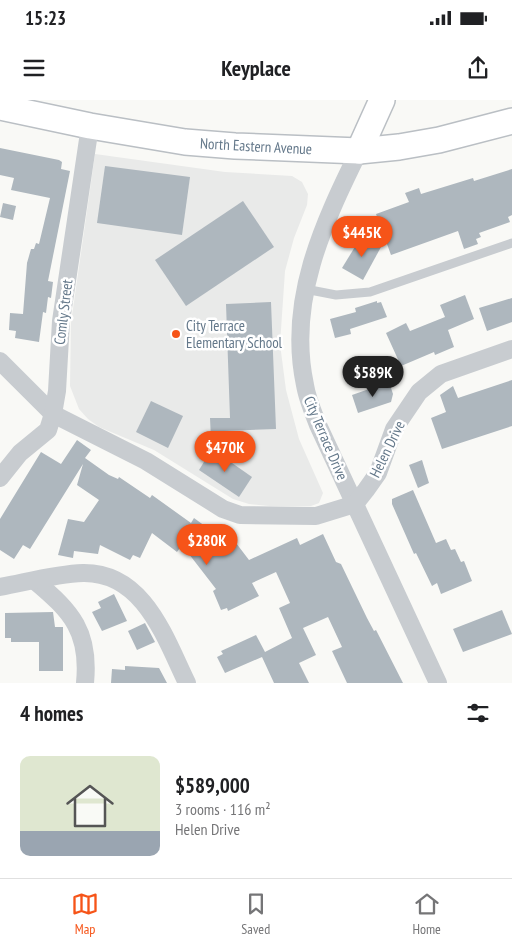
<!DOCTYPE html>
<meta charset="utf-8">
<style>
:root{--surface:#fff;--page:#f2f2f2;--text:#202124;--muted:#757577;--line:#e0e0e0;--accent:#f65418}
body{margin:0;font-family:"PT Sans Narrow",sans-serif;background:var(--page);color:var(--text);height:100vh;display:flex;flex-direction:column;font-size:19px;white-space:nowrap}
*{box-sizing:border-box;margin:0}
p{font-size:16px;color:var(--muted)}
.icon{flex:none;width:28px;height:28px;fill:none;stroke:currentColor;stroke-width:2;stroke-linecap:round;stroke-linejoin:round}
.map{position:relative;height:583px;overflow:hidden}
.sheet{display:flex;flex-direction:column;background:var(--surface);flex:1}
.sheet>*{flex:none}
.price{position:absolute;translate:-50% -42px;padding:0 11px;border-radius:18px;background:var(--accent);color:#fff;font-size:16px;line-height:32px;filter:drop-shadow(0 1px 2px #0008)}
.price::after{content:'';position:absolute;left:50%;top:30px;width:15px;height:11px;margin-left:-8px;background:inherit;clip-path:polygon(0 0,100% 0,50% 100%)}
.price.on{background:#222;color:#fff}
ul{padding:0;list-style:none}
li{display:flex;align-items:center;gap:15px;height:125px;padding:0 20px}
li+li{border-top:1px solid var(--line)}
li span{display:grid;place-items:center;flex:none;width:140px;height:100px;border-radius:10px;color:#555}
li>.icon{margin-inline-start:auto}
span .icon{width:60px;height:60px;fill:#fffc;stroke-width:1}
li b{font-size:21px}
h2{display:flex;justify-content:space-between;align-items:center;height:60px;padding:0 20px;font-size:21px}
.status{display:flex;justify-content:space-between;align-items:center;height:35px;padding:0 25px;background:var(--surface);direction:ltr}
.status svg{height:14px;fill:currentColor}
header{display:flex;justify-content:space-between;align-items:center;height:65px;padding:0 20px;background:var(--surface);font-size:22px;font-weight:600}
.tab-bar{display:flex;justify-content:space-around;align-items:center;height:70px;border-top:1px solid var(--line);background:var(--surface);font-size:14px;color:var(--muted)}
.tab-bar a{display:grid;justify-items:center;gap:2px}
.tab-bar .on{color:var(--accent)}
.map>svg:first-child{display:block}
.built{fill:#e9eae9}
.building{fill:#aeb7be}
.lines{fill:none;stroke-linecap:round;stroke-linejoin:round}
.secondary-casing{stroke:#babfc4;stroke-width:28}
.lane{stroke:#c8ccd0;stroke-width:9}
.street{stroke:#c8ccd0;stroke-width:18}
.secondary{stroke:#fff;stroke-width:25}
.poi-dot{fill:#f65418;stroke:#fff;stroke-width:2}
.labels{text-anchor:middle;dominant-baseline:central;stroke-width:5;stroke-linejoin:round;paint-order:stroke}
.street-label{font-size:15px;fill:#64788a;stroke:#fff}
.poi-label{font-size:15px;fill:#64788a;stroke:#fff;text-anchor:start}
</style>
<div class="status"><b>15:23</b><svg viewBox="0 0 49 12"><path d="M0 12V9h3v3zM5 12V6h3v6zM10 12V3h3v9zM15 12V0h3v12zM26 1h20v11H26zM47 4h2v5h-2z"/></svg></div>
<header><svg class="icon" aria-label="menu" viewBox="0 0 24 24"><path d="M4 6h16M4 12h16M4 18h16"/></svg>Keyplace<svg class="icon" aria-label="share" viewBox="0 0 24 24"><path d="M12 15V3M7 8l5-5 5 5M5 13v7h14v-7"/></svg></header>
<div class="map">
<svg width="512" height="583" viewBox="0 0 512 583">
<rect width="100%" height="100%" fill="#f9f9f6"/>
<polygon class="built" points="95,54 225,72 292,76 302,82 308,94 307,105 294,138 285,171 280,244 286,290 299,339 323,393 319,403 311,406 269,406 249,404 233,399 154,350 99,327 88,319 79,309 70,286 71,223"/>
<g class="building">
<polygon points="0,48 59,60 62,62 61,69 70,71 48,181 53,182 51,198 48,197 46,213 43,212 39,242 15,238 16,231 9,230 10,213 23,214 27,163 31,149 34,149 36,143 39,144 50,98 11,90 14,78 0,75"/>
<polygon points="105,66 190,77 182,135 97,123"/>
<polygon points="512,69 512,115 508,117 510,122 479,133 481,137 476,139 478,144 464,149 458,131 391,155 376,114 409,102 405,93 419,88 421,94 473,78 474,81"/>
<polygon points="243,101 274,147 186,206 155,160"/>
<polygon points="3,103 16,106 13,120 0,117"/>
<polygon points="361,137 381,147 363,180 342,168"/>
<polygon points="465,195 474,219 448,230 454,247 435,255 434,252 401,266 386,233 406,223 410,231 445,217 440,205"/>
<polygon points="512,198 512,222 487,231 479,208"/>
<polygon points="377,201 377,203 381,202 387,217 350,229 351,234 335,238 330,219 356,212 355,208"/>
<polygon points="271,202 276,329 224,331 224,339 211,339 210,318 230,318 226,204"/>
<polygon points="512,280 512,326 442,349 431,318 446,312 440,295 453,286 458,298"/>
<polygon points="389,282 393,294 391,302 358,313 352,295"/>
<polygon points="151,301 183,316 168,348 136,332"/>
<polygon points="77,340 91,350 85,358 109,375 118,379 119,377 150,398 152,395 191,423 194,418 228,443 233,439 249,460 297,438 300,445 323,434 336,462 341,464 367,518 374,531 376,530 403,583 347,583 332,551 342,547 328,517 303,528 316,555 299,563 309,583 274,583 262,557 225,573 217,557 223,554 221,551 256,535 265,552 292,538 279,508 290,503 276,472 252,483 259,496 228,511 227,508 221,510 213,491 216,489 182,445 177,452 152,433 140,458 133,455 130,460 100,445 98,454 74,451 73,458 58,455 68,419 84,422 99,400 77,385 83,364 30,449 23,445 14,459 0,450 0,419 41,352 61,364"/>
<polygon points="212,349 252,377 239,397 199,370"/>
<polygon points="422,360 429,383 418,388 409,365"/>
<polygon points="413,390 436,443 446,439 451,450 455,449 461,462 464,461 472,481 441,494 437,483 432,486 416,453 414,454 392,404 392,399"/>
<polygon points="114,494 127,521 102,531 92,512 101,508 98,502"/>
<polygon points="502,510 512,534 463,552 453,529"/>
<polygon points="53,512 55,527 63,527 63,571 39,571 39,542 11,542 11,538 5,538 5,513"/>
<polygon points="145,523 155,542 137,550 128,531"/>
<polygon points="125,566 159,568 167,583 111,583 112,569 125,570"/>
</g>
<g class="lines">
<defs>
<g id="secondary">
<polyline points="0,7 90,26 185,42 235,46 359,51 399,47 439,40 512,21"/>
<polyline points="359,51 382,0"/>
</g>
</defs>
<use href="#secondary" class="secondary-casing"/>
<polyline class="lane" points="305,189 336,195 370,192 512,143"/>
<g class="street">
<path d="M359,51C323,124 287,201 305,285C307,298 313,312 318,325L438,583"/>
<polyline points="0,261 53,314 146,361 223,409 240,415 316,416 355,404 366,390 378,373 394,329 419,292 441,274 512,249"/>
<polyline points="0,378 20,353 48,330 53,314 57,291 61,221 90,26"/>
<path d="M35,481C72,512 90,532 85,583"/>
<path d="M0,487C27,482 56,474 83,473C144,472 165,538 187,583"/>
</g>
<use href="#secondary" class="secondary"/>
</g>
<circle class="poi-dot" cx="176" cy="234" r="5"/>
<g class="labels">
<g class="street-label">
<text transform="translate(256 46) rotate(3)">North Eastern Avenue</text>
<text transform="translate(63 212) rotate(-83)">Comly Street</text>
<text transform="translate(326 338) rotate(67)">City Terrace Drive</text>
<text transform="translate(387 349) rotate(-64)">Helen Drive</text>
</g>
<g class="poi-label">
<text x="186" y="225">City Terrace<tspan x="186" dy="17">Elementary School</tspan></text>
</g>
</g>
</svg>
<b class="price" style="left:362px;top:158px">$445K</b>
<b class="price on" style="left:373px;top:298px">$589K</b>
<b class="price" style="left:225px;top:373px">$470K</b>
<b class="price" style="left:207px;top:466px">$280K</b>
</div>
<section class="sheet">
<h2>4 homes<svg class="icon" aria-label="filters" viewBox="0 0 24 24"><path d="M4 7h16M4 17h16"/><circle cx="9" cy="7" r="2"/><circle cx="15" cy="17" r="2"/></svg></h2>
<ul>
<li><span style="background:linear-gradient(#dfe7d0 75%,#9aa5b1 0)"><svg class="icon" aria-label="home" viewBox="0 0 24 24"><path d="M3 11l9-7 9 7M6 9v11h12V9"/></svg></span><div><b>$589,000</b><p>3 rooms · 116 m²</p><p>Helen Drive</p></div></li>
</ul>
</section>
<nav class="tab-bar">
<a class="on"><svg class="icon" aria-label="map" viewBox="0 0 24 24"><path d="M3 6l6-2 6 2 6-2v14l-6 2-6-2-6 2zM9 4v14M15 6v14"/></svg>Map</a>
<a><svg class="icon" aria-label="saved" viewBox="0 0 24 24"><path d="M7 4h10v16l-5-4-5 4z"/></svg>Saved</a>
<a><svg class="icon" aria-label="home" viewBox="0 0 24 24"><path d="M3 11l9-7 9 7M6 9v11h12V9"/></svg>Home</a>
</nav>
